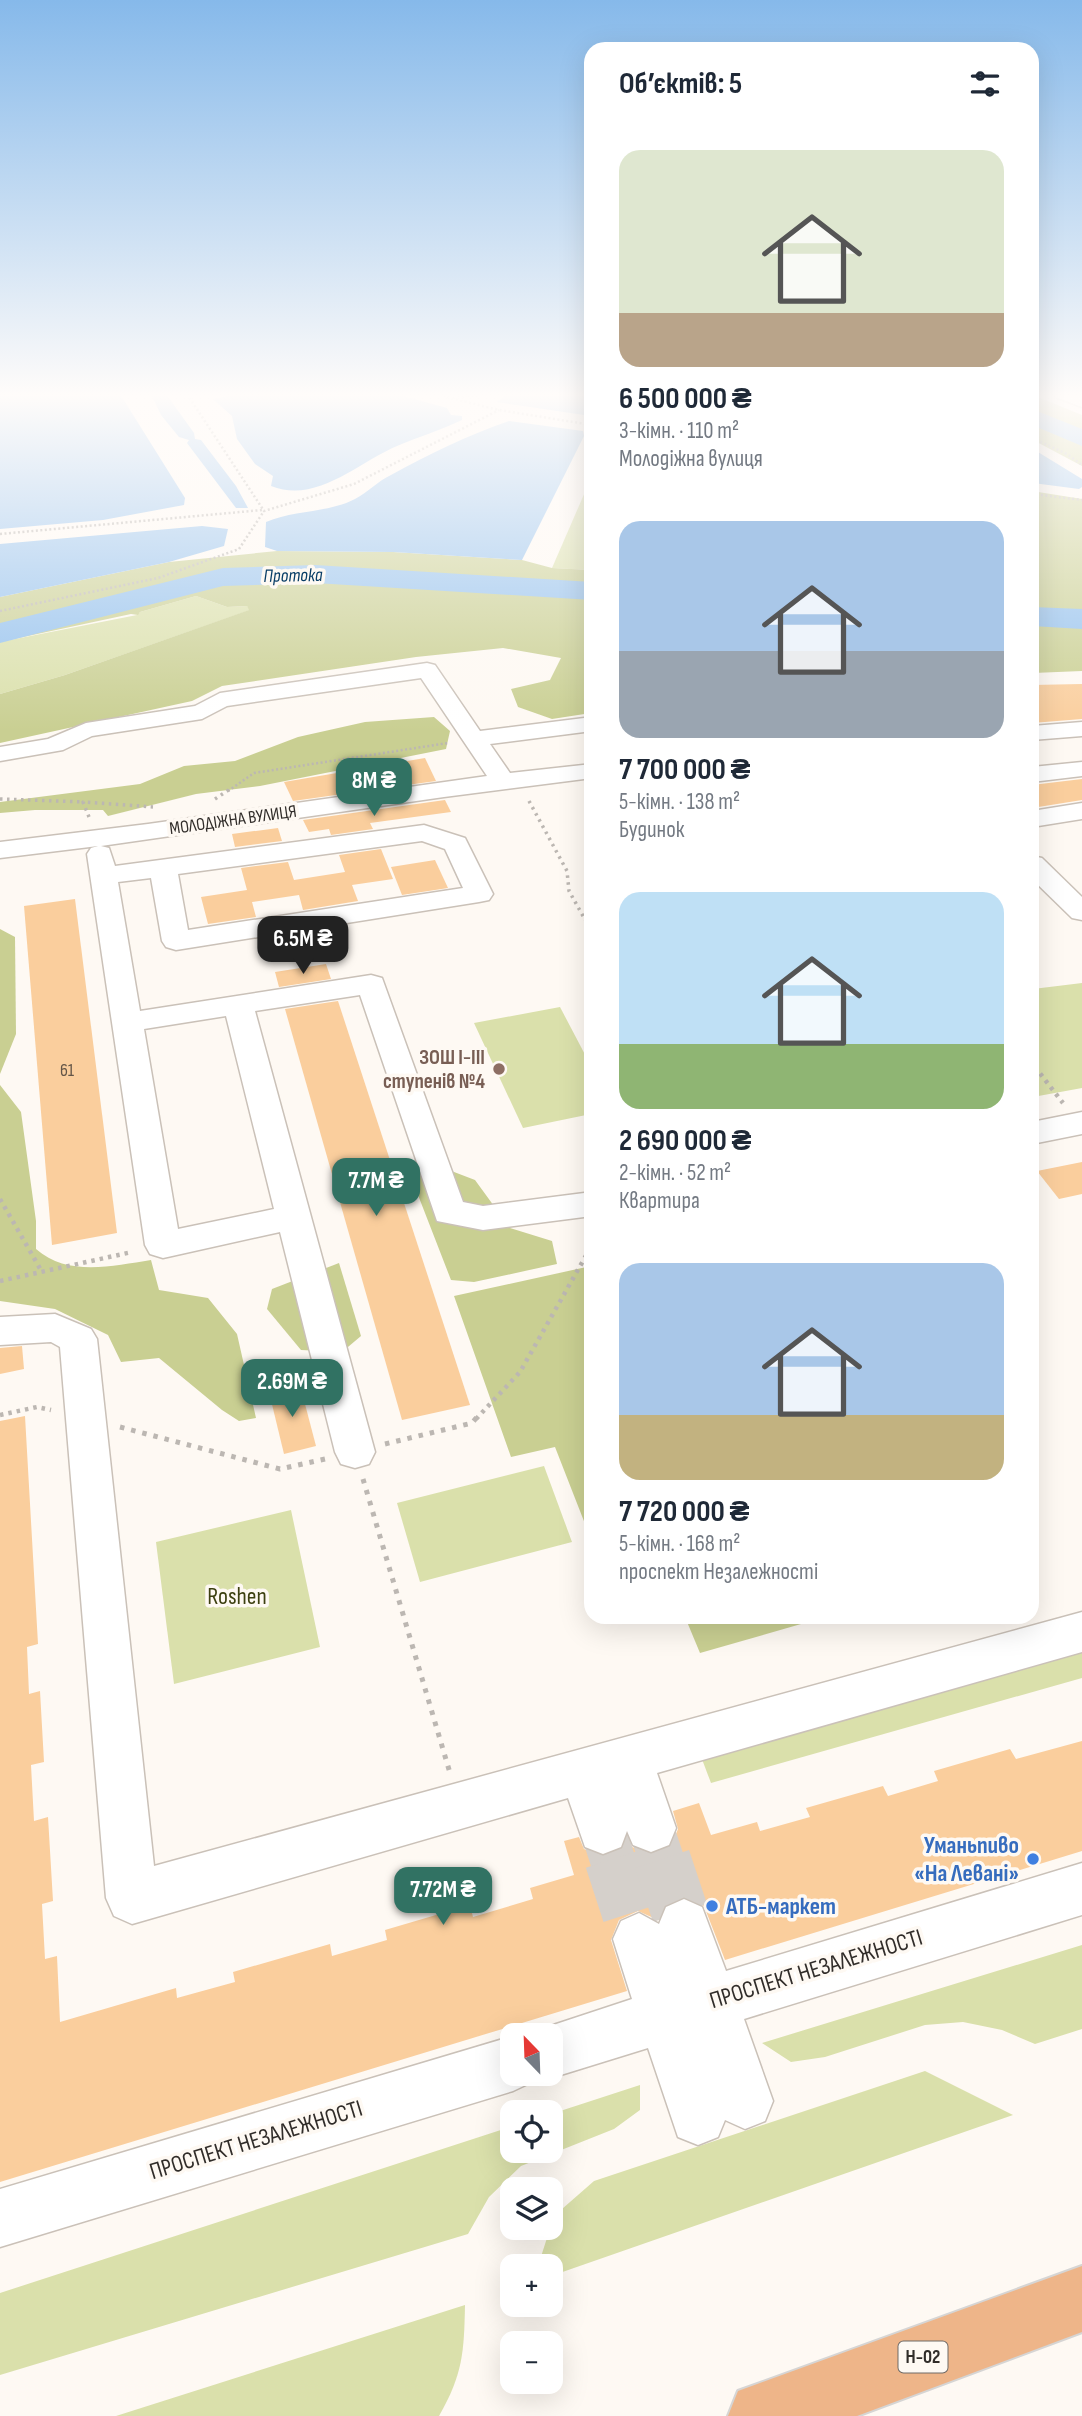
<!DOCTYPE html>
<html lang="uk">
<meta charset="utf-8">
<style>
:root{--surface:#fff;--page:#f2f2f3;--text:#1f2937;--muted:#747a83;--accent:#317263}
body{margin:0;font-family:"Sofia Sans Condensed",sans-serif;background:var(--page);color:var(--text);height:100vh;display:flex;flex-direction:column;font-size:26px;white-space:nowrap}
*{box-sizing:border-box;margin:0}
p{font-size:23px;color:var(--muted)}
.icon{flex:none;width:38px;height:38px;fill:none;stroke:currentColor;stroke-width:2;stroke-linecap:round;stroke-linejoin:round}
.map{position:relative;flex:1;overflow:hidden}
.sheet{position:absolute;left:584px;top:42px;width:455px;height:1582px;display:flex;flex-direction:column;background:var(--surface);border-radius:21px;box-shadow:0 7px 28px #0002}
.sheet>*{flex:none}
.needle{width:46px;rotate:337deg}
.controls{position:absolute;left:500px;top:2023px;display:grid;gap:14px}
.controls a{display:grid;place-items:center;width:63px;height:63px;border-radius:14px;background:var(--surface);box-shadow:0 7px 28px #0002;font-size:35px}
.price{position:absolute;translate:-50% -60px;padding:0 16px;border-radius:14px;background:var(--accent);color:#fff;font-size:23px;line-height:46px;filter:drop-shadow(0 2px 4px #0008)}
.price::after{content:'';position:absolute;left:50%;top:42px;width:21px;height:16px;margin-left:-10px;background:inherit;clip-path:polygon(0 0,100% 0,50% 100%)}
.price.selected{background:#222;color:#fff}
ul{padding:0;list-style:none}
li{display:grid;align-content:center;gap:14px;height:371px;padding:0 35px}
li span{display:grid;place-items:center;height:217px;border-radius:21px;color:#555}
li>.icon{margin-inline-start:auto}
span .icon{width:126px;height:126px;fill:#fffc;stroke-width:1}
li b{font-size:30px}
h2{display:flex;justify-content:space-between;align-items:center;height:84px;padding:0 35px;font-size:30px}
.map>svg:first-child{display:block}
.green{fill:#dae0ab}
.forest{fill:#c9cf92}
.water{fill:#93c1ee}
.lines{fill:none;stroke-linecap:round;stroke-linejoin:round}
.river{fill:#93c1ee;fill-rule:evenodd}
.building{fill:#face9d}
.minor-tunnel-far1{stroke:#d5d0cb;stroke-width:45;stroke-dasharray:45 23;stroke-linecap:butt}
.minor-tunnel{stroke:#d5d0cb;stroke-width:57;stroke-dasharray:57 28;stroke-linecap:butt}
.minor-casing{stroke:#cac1b8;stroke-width:3}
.major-casing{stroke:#d6d5d4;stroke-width:4}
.path-far3{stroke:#bcb7b2;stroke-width:2.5;stroke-dasharray:2 2.5;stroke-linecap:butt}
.path-far2{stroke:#bcb7b2;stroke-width:3.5;stroke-dasharray:2.5 4.5;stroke-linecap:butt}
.path-far1{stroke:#bcb7b2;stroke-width:4.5;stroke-dasharray:3.5 5;stroke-linecap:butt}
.path{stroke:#bcb7b2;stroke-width:5;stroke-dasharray:4.5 7;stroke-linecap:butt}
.minor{fill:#fff;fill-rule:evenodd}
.major{fill:#eeb589;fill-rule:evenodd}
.education-dot{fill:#8d6e63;stroke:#fef9f3;stroke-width:2.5}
.shop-dot{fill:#3f7fe0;stroke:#fef9f3;stroke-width:2.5}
.labels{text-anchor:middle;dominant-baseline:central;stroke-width:7;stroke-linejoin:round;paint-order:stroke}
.far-street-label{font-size:18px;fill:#312d2a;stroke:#fef9f3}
.number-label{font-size:18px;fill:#635547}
.far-water-label{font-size:19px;font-style:italic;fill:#083d66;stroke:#fef9f3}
.shield{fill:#fef9f3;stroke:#6e6a66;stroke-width:2}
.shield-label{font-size:19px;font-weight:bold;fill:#312d2a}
.education-label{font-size:21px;font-weight:bold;fill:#785e54;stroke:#fef9f3;text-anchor:end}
.near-park-label{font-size:24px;fill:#3d4011;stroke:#fef9f3}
.near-shop-label{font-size:24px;font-weight:bold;fill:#366cbe;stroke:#fef9f3;text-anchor:end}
.near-street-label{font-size:24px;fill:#312d2a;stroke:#fef9f3}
</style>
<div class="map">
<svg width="1082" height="2416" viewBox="0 0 1082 2416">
<rect width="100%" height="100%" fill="#fef9f3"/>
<g class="green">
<polygon points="585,492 591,493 591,570 552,568"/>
<polygon points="196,596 227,607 247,606 250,610 65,675 0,694 0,642 137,615 140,612"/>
<polygon points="1082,983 1082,1088 1033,1097 1033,989"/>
<polygon points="560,1007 591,1066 591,1114 523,1128 474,1023"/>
<polygon points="544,1466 572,1542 420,1582 397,1503"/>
<polygon points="291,1510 320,1647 174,1684 156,1542"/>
<polygon points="1082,1648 1082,1678 711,1783 700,1754"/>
<polygon points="1082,1945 1082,2029 1035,2044 1002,2030 963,2022 925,2025 825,2057 791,2062 762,2043"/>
<polygon points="925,2071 1013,2115 551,2276 551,2266 538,2266 554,2216 594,2181"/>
<polygon points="640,2085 640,2110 614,2129 521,2166 489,2197 468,2234 0,2375 0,2293 513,2126 513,2151 551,2151 551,2114"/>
<path d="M465,2305C464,2352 463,2374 439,2416H116Z"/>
</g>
<g class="forest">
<polygon points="1033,395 1082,415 1082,466 1033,440"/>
<polygon points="1032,491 1082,499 1082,671 1033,673"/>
<polygon points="277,551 393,552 522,560 552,568 591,570 591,713 552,719 518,707 511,689 550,680 561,658 503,648 416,657 222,686 192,701 0,743 0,694 65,675 249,610 247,606 227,607 196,596 140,612 138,615 131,614 0,642 0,597 169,562"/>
<polygon points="434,717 450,731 446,749 260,786 196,794 108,816 103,810 35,810 0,813 0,802 140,784 184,766 235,761 298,737 365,722"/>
<polygon points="0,929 15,937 16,1034 0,1074"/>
<path d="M0,1085L21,1112L36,1221V1249C68,1277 112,1266 151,1260L159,1290L208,1298L237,1334L256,1418L239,1421L222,1410L159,1358L121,1362L108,1335L55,1309L0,1301Z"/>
<polygon points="441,1167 475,1180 510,1228 552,1241 557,1264 474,1282 451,1280 418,1195 420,1172"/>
<polygon points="339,1263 361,1336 342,1352 301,1350 267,1309 272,1289"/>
<polygon points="591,1266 592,1533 589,1534 555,1447 511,1457 454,1296"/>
<polygon points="685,1617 805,1617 808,1622 700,1653"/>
</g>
<g class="water">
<polygon points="0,394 120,394 185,498 184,505 103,520 0,529"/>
<polygon points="151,394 166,394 194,433 195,439 201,440 236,486 248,508 236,508 187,443 189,440 179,437 161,415"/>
<path d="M239,394H396L447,408L451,415L462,416V420C441,430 418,437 397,446C357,463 317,504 271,486L273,476L255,464L237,439L232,416L213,399Z"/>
<polygon points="542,394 591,394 591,416 497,402 505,396"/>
<path d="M509,421L583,431L584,436L522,560L393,552L277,551L265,547L266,522C294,510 328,513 355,499C368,492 378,481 391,475C429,454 468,435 509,421Z"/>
<polygon points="1033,449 1082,479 1082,487 1079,489 1033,483"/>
<polygon points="202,526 228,529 224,546 169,562 0,597 0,544"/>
</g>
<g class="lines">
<g class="river">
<polygon points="1032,409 1082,429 1082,446 1032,425"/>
<polygon points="315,565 592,582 592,600 315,583 223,586 0,643 0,623 223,568"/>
<polygon points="1032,607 1082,609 1082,629 1032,626"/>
</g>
</g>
<g class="building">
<polygon points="1082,684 1082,719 1032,723 1032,685"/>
<polygon points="425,758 436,781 293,801 284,782"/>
<polygon points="1082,779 1082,800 1032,808 1032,785"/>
<polygon points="445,800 451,812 370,823 373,829 331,835 329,829 309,832 303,820"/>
<polygon points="278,828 282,841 235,847 232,834"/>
<polygon points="381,849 393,879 352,885 358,901 303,910 299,895 252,902 256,917 208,924 201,897 247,890 241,868 288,862 294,880 345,872 339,855"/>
<polygon points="435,860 448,888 402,895 391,867"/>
<polygon points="75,899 117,1233 52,1245 24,906"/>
<polygon points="326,964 331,979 279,987 275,972"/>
<polygon points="338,1001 470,1405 402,1420 285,1009"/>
<polygon points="1082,1162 1082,1194 1059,1199 1037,1171"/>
<polygon points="22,1346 24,1369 0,1374 0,1348"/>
<polygon points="300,1385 316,1446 284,1454 269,1392"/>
<polygon points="25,1416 38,1644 27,1647 29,1694 40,1691 44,1762 31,1765 34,1821 48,1817 53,1901 42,1904 45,1959 57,1956 60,2022 176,1988 177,1998 235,1982 233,1972 330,1944 332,1956 387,1940 385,1930 470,1905 473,1917 533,1899 530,1888 574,1875 564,1841 579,1837 584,1849 602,1856 622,1849 627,1838 632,1847 652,1854 671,1846 678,1829 673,1811 699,1803 711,1835 757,1822 760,1831 810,1817 806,1808 883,1786 888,1796 938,1781 934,1771 1010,1749 1016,1759 1082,1741 1082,1851 725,1960 704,1906 683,1897 665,1905 658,1920 638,1911 619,1920 611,1940 627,1991 0,2182 0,1421"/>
</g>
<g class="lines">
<g class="minor-tunnel-far1">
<polyline points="651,1828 662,1861"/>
<polyline points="603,1830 613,1861"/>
</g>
<g class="minor-tunnel">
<polyline points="613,1859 639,1939"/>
<polyline points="662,1859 684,1925"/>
</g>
<defs>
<g id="minor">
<polygon points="1053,394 1082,396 1082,407 1055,397"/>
<path d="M427,663L435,665L480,731L592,717V731L490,744L510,773L592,764V778L444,797L101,846L109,848L115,866L424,825L465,838L493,894L489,900L479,902L176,950L166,947L162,941L151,878L118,882L140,1011L371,975L382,978L463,1202L483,1206L592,1192V1216L483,1230L437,1221L360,995L255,1011L375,1452L369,1464L355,1468L341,1464L335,1452L280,1232L163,1258L150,1254L145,1245L87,854L91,848L98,846L0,858V842L148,824L487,776L421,678L227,706L202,719L92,736L63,750L0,761V747L48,739L86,723L195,706L220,693ZM422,841L445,849L463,888L188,930L178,874ZM226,1016L274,1209L178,1229L144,1029Z"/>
<polygon points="1082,722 1082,736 1032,740 1032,726"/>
<polygon points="1082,762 1082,776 1032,782 1032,767"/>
<polygon points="1082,803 1082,819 1032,827 1032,811"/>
<polygon points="1032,856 1042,858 1082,897 1082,920 1072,918 1032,879"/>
<polygon points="1082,1112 1082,1134 1032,1144 1032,1122"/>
<polygon points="55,1314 91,1329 97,1339 154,1866 1082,1612 1082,1652 657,1773 676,1828 669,1845 651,1852 633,1845 627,1831 621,1847 603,1854 585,1847 568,1798 132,1924 114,1916 106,1898 60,1347 51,1342 0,1345 0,1317"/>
<polygon points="1082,1863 1082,1915 744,2019 773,2101 765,2121 745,2129 725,2120 718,2137 698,2145 678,2137 648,2048 551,2078 540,2074 551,2074 551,2035 530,2035 532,2032 632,1999 613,1939 621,1921 639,1913 659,1924 666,1907 684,1899 702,1907 726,1971"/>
<polygon points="513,2036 513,2074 536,2074 532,2082 513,2091 0,2247 0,2189"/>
</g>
<polygon id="major" points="1082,2266 1082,2332 857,2416 728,2416 738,2391"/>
</defs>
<use href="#minor" class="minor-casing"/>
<use href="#major" class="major-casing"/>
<g class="path-far3">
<polyline points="187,394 264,511 354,484 499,410"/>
<polyline points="434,394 499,410 592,425"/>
<polyline points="453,398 490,394"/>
<polyline points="1032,438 1067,454 1082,465"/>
<polyline points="1032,494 1082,500"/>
<polyline points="0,534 262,510"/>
<polyline points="0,611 158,578 239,549 264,511"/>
<polyline points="228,791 254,773 448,743"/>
</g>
<g class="path-far2">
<polyline points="0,799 83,802"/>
<polyline points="215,799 230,789"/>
<polyline points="529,801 567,871 569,891 592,932"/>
<polyline points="89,817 83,802 153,807"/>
<polyline points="1032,1063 1036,1069"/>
</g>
<g class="path-far1">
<polyline points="1035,1067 1063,1103"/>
<polyline points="0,1199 42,1272"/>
<polyline points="0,1281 132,1252"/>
<polyline points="0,1415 37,1407 51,1410"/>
<polyline points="476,1419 520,1372 592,1245"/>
</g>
<g class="path">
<polyline points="120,1427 280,1469 325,1459"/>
<polyline points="385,1444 472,1423 477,1417"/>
<polyline points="363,1479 450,1773"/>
</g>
<use href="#minor" class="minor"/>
<use href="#major" class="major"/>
</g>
<linearGradient id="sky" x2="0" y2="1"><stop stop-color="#86b9ea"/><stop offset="0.54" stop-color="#fffcfa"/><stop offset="1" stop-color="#fffcfa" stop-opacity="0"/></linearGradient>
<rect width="1082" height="732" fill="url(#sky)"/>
<circle class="education-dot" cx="499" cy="1069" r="7"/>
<g class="shop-dot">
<circle cx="1033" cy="1859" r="7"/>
<circle cx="712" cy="1906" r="7"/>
</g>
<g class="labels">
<g class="far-street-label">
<text transform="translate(233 820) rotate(-8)">МОЛОДІЖНА ВУЛИЦЯ</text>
</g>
<g class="number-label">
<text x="67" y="1070">61</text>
</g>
<g class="far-water-label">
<text transform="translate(293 576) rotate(-1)">Протока</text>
</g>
<rect class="shield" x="898.5" y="2341.5" width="49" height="31" rx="5"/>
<g class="shield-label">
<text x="923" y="2357">Н-02</text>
</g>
<g class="education-label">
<text x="485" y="1057">ЗОШ І-ІІІ<tspan x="485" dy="24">ступенів №4</tspan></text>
</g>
<g class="near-park-label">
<text x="237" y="1596">Roshen</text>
</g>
<g class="near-shop-label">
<text x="1019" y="1845">Уманьпиво<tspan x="1019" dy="28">«На Левані»</tspan></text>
<text x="726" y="1906" text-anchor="start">АТБ-маркет</text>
</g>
<g class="near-street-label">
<text transform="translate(816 1969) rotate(-17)">ПРОСПЕКТ НЕЗАЛЕЖНОСТІ</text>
<text transform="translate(256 2140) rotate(-17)">ПРОСПЕКТ НЕЗАЛЕЖНОСТІ</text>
</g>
</g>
</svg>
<div class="controls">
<a><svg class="needle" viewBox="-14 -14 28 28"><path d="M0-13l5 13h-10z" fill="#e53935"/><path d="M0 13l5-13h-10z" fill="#747a83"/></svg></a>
<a><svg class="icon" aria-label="locate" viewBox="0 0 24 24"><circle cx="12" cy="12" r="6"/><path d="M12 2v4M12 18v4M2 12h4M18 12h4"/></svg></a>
<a><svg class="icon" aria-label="layers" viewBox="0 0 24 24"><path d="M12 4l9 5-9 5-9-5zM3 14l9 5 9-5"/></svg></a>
<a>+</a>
<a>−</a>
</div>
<b class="price" style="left:374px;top:818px">8M ₴</b>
<b class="price selected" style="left:303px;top:976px">6.5M ₴</b>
<b class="price" style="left:376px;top:1218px">7.7M ₴</b>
<b class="price" style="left:292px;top:1419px">2.69M ₴</b>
<b class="price" style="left:443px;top:1927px">7.72M ₴</b>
<section class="sheet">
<h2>Об’єктів: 5<svg class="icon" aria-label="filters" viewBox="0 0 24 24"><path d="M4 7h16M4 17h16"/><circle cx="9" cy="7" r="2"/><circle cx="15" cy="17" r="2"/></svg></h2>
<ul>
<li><span style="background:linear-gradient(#dfe7d0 75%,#b9a48a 0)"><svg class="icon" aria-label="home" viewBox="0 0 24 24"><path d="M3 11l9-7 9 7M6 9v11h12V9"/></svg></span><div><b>6 500 000 ₴</b><p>3-кімн. · 110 m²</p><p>Молодіжна вулиця</p></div></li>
<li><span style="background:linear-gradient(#a9c7e8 60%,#9aa5b1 0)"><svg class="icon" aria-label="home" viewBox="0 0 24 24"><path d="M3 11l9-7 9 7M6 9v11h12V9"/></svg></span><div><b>7 700 000 ₴</b><p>5-кімн. · 138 m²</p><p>Будинок</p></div></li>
<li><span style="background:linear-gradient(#bfe0f5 70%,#8fb573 0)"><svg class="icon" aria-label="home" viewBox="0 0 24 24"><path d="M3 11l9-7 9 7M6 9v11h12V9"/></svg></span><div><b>2 690 000 ₴</b><p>2-кімн. · 52 m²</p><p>Квартира</p></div></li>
<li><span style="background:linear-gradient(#a9c7e8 70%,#c2b280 0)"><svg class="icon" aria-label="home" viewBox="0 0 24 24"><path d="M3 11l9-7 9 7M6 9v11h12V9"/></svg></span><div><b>7 720 000 ₴</b><p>5-кімн. · 168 m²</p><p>проспект Незалежності</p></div></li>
</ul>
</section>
</div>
